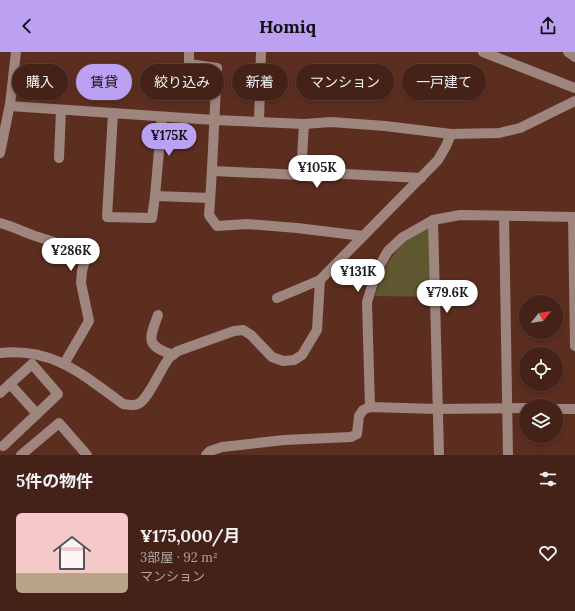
<!DOCTYPE html>
<html lang="ja">
<meta charset="utf-8">
<style>
:root{--surface:#452218;--page:#4c2a21;--text:#f1f3f6;--muted:#b0a4a2;--line:#5d3f37;--accent:#bca0f2}
body{margin:0;font-family:Lora,"Noto Sans JP",serif;background:var(--page);color:var(--text);height:100vh;display:flex;flex-direction:column;font-size:15px;white-space:nowrap}
*{box-sizing:border-box;margin:0}
p{font-size:13px;color:var(--muted)}
.icon{flex:none;width:22px;height:22px;fill:none;stroke:currentColor;stroke-width:2;stroke-linecap:round;stroke-linejoin:round}
.map{position:relative;height:403px;overflow:hidden}
.drawer{display:flex;flex-direction:column;background:var(--surface);flex:1}
.drawer>*{flex:none}
.banner{position:absolute;left:12px;top:12px;width:551px;height:36px;display:flex;gap:8px}
.needle{width:26px;rotate:60deg}
.fabs{position:absolute;left:519px;top:243px;display:grid;gap:8px}
.fabs a{display:grid;place-items:center;width:44px;height:44px;border-radius:50%;background:var(--surface);box-shadow:0 2px 6px #0003,0 0 0 1px var(--line);font-size:20px}
.price{position:absolute;translate:-50% -34px;padding:0 9px;border-radius:14px;background:#fff;color:#222;font-size:13px;line-height:26px;filter:drop-shadow(0 1px 2px #0008)}
.price::after{content:'';position:absolute;left:50%;top:24px;width:12px;height:9px;margin-left:-6px;background:inherit;clip-path:polygon(0 0,100% 0,50% 100%)}
.price.active{background:var(--accent);color:#111}
ul{padding:0;list-style:none}
li{display:flex;align-items:center;gap:12px;height:100px;padding:0 16px}
li span{display:grid;place-items:center;flex:none;width:112px;height:80px;border-radius:6px;color:#555}
li>.icon{margin-inline-start:auto}
span .icon{width:48px;height:48px;fill:#fffc;stroke-width:1}
li b{font-size:17px}
h2{display:flex;justify-content:space-between;align-items:center;height:48px;padding:0 16px;font-size:17px}
.tag{padding:0 14px;border-radius:18px;background:var(--surface);box-shadow:0 2px 6px #0003,0 0 0 1px var(--line);font-size:14px;line-height:36px}
.tag.active{background:var(--accent);color:#111}
header{display:flex;justify-content:space-between;align-items:center;height:52px;padding:0 16px;background:var(--accent);color:#111;font-size:18px;font-weight:800}
.map>svg:first-child{display:block}
.green{fill:#5f5730}
.lines{fill:none;stroke-linecap:round;stroke-linejoin:round}
.minor{stroke:#9e857e;stroke-width:10}
</style>
<header><svg class="icon" aria-label="back" viewBox="0 0 24 24"><path d="M15 5l-7 7 7 7"/></svg>Homiq<svg class="icon" aria-label="share" viewBox="0 0 24 24"><path d="M12 15V3M7 8l5-5 5 5M5 13v7h14v-7"/></svg></header>
<div class="map">
<svg width="575" height="403" viewBox="0 0 575 403">
<rect width="100%" height="100%" fill="#5c2e20"/>
<path class="green" d="M426,175L430,176L432,245L375,244C386,208 394,196 426,175Z"/>
<g class="lines">
<g class="minor">
<path d="M189,0V12L217,16C214,65 213,114 209,163L217,174L247,172L297,176L363,184"/>
<polyline points="483,0 575,36"/>
<polyline points="568,0 575,5"/>
<polyline points="10,54 214,68 304,72 331,70 385,74 451,82 499,81 520,76 575,49"/>
<polyline points="113,61 107,165 152,166 155,144 210,146"/>
<polyline points="259,70 261,0"/>
<polyline points="0,101 10,52 16,0"/>
<polyline points="59,106 61,58"/>
<polyline points="213,119 301,123 318,126 327,121 421,126"/>
<polyline points="301,123 304,72"/>
<polyline points="155,144 162,65"/>
<polyline points="504,164 508,403"/>
<polyline points="573,165 575,294"/>
<polyline points="433,168 439,403"/>
<path d="M0,171C12,174 19,178 30,182C44,188 76,195 86,204L82,219L81,231L89,269L64,312"/>
<polyline points="277,246 320,228"/>
<path d="M158,263C149,288 145,293 173,303"/>
<path d="M0,301C53,295 83,323 123,352C129,353 133,354 138,352C149,347 161,315 170,305C172,303 175,301 178,299L234,279L243,278L251,283L272,305L283,309L294,308L302,303L317,278L320,228L438,108L446,94L451,82"/>
<polyline points="10,332 37,362"/>
<polyline points="0,341 32,312 58,342 3,394"/>
<polyline points="370,355 367,250 377,218 388,199 403,185 433,168 460,163 575,165"/>
<polyline points="556,357 575,357"/>
<polyline points="21,403 59,371 87,403"/>
<polyline points="206,403 210,399 222,395 284,388 351,385 357,382 359,364 363,358 370,355 437,357 526,356"/>
</g>
</g>
</svg>
<div class="fabs">
<a><svg class="needle" viewBox="-14 -14 28 28"><path d="M0-13l5 13h-10z" fill="#e53935"/><path d="M0 13l5-13h-10z" fill="#b0a4a2"/></svg></a>
<a><svg class="icon" aria-label="locate" viewBox="0 0 24 24"><circle cx="12" cy="12" r="6"/><path d="M12 2v4M12 18v4M2 12h4M18 12h4"/></svg></a>
<a><svg class="icon" aria-label="layers" viewBox="0 0 24 24"><path d="M12 4l9 5-9 5-9-5zM3 14l9 5 9-5"/></svg></a>
</div>
<b class="price active" style="left:169px;top:105px">¥175K</b>
<b class="price" style="left:317px;top:137px">¥105K</b>
<b class="price" style="left:71px;top:220px">¥286K</b>
<b class="price" style="left:358px;top:241px">¥131K</b>
<b class="price" style="left:447px;top:262px">¥79.6K</b>
<div class="banner">
<a class="tag">購入</a>
<a class="tag active">賃貸</a>
<a class="tag">絞り込み</a>
<a class="tag">新着</a>
<a class="tag">マンション</a>
<a class="tag">一戸建て</a>
</div>
</div>
<section class="drawer">
<h2>5件の物件<svg class="icon" aria-label="filters" viewBox="0 0 24 24"><path d="M4 7h16M4 17h16"/><circle cx="9" cy="7" r="2"/><circle cx="15" cy="17" r="2"/></svg></h2>
<ul>
<li><span style="background:linear-gradient(#f6c9c9 75%,#b9a48a 0)"><svg class="icon" aria-label="home" viewBox="0 0 24 24"><path d="M3 11l9-7 9 7M6 9v11h12V9"/></svg></span><div><b>¥175,000/月</b><p>3部屋 · 92 m²</p><p>マンション</p></div><svg class="icon" aria-label="heart" viewBox="0 0 24 24"><path d="M12 20l-8-8c-3-5 5-10 8-4 3-6 11-1 8 4z"/></svg></li>
</ul>
</section>
